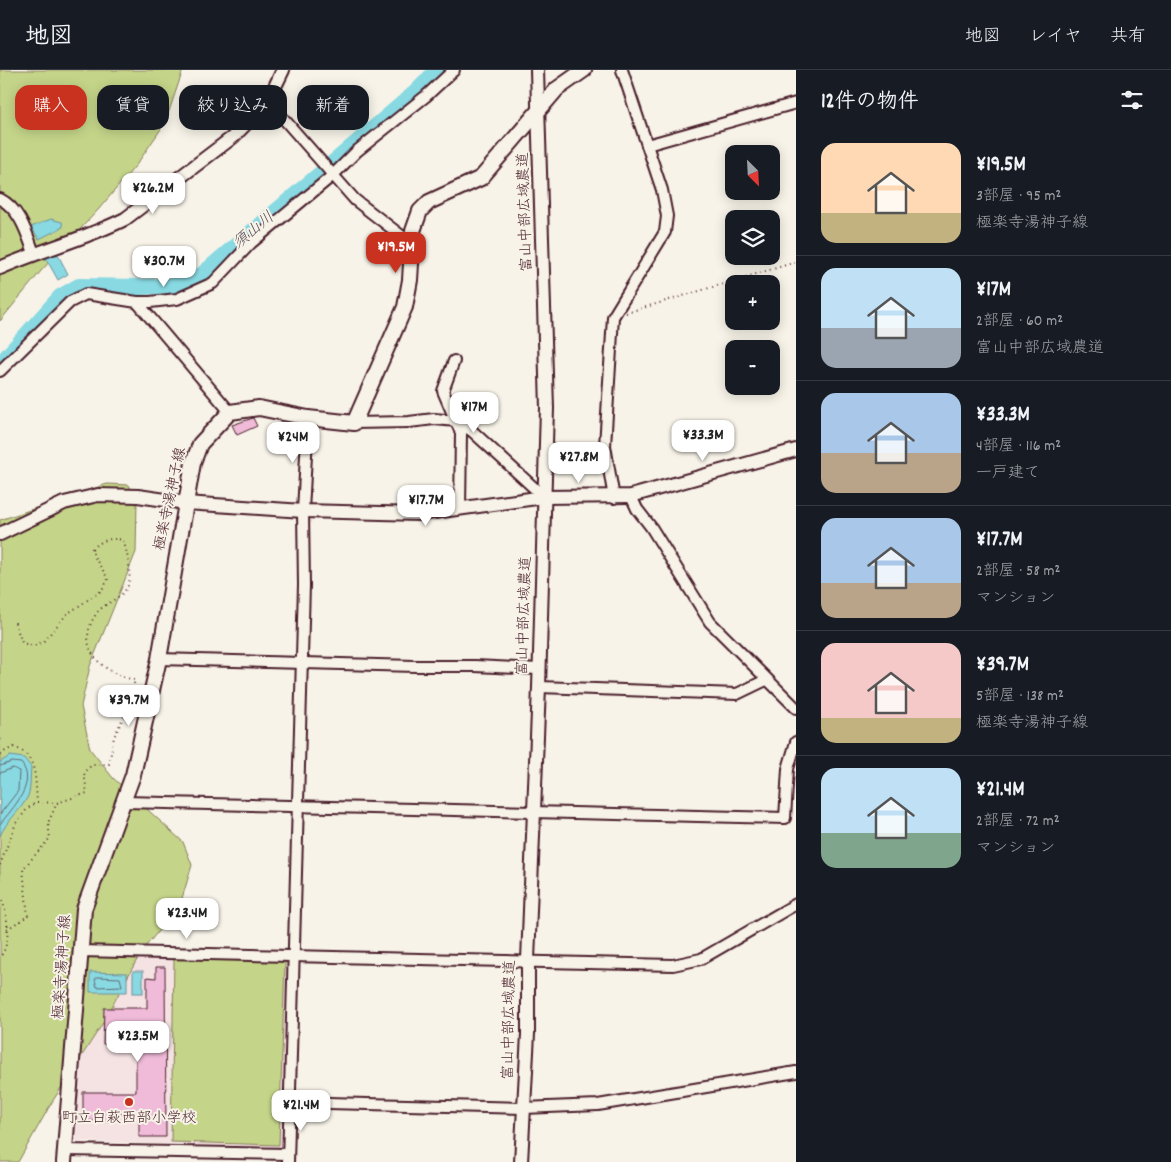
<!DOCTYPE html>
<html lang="ja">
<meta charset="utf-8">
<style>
:root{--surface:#171b24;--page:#242831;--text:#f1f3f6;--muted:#9ea1a6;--line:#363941;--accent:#c8321e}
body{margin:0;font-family:Dekko,"Klee One",sans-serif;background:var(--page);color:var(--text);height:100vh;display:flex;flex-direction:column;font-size:19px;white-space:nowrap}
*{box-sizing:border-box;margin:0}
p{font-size:16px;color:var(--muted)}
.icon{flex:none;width:28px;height:28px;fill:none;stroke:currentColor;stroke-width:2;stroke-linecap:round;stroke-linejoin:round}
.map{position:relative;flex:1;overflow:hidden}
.drawer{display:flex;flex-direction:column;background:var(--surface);width:375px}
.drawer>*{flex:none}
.guide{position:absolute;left:15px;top:15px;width:475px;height:45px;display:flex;gap:10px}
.needle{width:32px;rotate:156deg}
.tools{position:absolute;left:725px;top:75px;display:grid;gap:10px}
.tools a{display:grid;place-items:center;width:55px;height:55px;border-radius:10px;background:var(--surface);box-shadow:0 2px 12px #0003;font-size:25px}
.price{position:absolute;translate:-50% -42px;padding:0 11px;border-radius:10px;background:#fff;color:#222;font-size:16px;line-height:32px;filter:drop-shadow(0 1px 2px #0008)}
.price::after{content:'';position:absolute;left:50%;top:30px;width:15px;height:11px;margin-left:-8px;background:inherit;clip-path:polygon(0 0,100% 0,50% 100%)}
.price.current{background:var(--accent);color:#fff}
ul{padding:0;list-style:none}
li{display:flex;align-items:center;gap:15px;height:125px;padding:0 25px}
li+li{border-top:1px solid var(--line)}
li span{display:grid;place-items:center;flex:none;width:140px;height:100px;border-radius:15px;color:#555}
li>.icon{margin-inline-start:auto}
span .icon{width:60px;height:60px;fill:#fffc;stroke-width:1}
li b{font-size:21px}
h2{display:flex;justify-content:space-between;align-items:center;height:60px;padding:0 25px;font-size:21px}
.tag{padding:0 18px;border-radius:15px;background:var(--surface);box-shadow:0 2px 12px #0003;font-size:18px;line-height:45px}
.tag.current{background:var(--accent);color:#fff}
header{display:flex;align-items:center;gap:30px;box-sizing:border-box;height:70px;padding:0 25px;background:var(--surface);border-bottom:1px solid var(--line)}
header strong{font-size:24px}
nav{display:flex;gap:28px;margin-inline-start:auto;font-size:18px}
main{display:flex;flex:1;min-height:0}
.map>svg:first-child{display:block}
.built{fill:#f5e2e3}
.green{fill:#c4d589;stroke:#877a5a}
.water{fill:#88d9e2;stroke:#6f8f99}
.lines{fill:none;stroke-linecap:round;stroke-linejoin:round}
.shore{stroke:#636974;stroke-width:1}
.river{stroke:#88d9e2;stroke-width:16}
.building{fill:#efbbd8;stroke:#4a1f2b}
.minor-casing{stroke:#4a1f2b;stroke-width:14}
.tertiary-casing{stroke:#4a1f2b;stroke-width:16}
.secondary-casing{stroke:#4a1f2b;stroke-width:18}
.path{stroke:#4a1f2b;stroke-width:2;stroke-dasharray:1 4;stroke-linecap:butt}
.minor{stroke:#f7f3e8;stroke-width:10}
.tertiary{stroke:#f7f3e8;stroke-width:12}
.secondary{stroke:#f7f3e8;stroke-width:14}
.poi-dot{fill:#c8321e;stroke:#f7f3e8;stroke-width:2}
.labels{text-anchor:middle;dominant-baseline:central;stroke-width:4;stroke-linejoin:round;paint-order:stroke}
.street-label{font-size:15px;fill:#4a1f2b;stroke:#f7f3e8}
.poi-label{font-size:15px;fill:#4a1f2b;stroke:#f7f3e8}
.water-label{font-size:16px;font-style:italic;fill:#5a4e59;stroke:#f7f3e8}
</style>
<header>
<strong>地図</strong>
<nav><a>地図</a><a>レイヤ</a><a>共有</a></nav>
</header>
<main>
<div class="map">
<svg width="796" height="1092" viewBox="0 0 796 1092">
<rect width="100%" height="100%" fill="#f7f3e8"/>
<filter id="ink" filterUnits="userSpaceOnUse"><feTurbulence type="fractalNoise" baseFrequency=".02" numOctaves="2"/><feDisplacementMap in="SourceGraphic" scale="10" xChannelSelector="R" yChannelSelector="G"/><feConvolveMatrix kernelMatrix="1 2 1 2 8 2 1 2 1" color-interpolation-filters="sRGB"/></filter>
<g filter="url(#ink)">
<polygon class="built" points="86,887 288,889 282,1078 73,1071"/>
<g class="green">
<polygon points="0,0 183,0 165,53 137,94 98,140 41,201 0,251"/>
<polygon points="107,414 129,415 137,430 136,482 90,596 81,636 90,679 113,708 183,772 192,795 180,835 141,882 103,953 52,1032 18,1092 0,1092 0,450"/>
<polygon points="174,889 285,892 279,1075 171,1072"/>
</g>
<g class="water">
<polygon points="51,149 62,152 63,157 39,169 31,157"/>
<polygon points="56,181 68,204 58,210 45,187"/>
<path d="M10,686L24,688L31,697C30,706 31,718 28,726C21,741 6,751 0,766V692Z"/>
<rect x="133" y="901" width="10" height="22"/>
<polygon points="90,902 127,903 127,922 90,922"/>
</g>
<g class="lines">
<g class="shore">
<path d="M0,696L12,692L21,693C38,713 12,739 0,754"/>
<polyline points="0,703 13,698 19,701 18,721 0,744"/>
<polygon points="98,907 120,908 122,916 97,917 95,910"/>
</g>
<polyline class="river" points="0,294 60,227 79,216 140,217 181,215 199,207 417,21 437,0"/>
</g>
<g class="building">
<polygon points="253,348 257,356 237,365 232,355"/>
<polygon points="156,897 165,897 166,1067 139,1067 139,1044 109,1044 109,1051 83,1051 83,1022 136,1022 136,975 103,974 104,938 147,938 147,907 156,908"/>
</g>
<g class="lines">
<defs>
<g id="minor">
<polyline points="268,31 355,130 412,174"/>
<polyline points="647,75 796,33"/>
<path d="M0,129C20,139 27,164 34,183"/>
<polyline points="137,232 230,342"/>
<polyline points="454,291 443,321 461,363 460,439"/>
<polyline points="0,301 70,232 86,224 137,232 150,232 177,229 213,213 251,173 332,106 357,81 426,26 454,0"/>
<polyline points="354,353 409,352 434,349 457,351 472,361 544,427"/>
<polyline points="631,426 637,439 651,457 710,552 796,638"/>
<polyline points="614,428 605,376 613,247 665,162 667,146 662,120 622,0"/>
<polyline points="159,589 415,596 475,596 539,599"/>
<polyline points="539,617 737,624 766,610"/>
<polyline points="124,732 785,748 788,699 796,672"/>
<polyline points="80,881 673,895 701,889 796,834"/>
<polyline points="288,1032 523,1038 598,1035 796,1002"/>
<polyline points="65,1080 288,1084"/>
<polyline points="288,1092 304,515 303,441 308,348"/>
</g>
<g id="tertiary">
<path d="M0,198C41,180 85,169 125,149L233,67L268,31L283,0"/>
<polyline points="0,464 64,433 98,425 138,426 186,433 303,441 420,444 544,427 631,426 796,380"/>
<polyline points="521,1092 528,964 528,890 539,617 547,338 537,0"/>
</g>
<polyline id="secondary" points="64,1092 84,839 133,705 159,589 193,393 200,374 230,342 259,338 308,348 354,353 405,237 410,210 413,161 420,141 429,132 481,108 557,19 584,0"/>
</defs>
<use href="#minor" class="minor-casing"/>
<use href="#tertiary" class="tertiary-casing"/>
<use href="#secondary" class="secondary-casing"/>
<g class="path">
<polyline points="626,243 796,192"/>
<path d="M0,684L13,677C38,684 35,710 37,732"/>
<path d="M0,795L16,753L28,738L37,732L57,733L87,723L84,702L92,695L109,694L114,667L126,642L135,610C104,604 73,579 96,544C104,532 126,528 129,512C131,499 127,482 123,470C110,467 102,470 92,479C94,491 104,499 108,510L101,521L67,544L43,572L34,576L22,573L14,550"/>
<path d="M0,826C8,842 12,873 0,887"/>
<polyline points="7,859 28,846 23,799 50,768 48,753 57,733"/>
</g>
<use href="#minor" class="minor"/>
<use href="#tertiary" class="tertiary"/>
<use href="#secondary" class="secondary"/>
</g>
</g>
<circle class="poi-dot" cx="129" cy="1032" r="5"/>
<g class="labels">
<g class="street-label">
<text transform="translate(526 142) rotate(-92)">富山中部広域農道</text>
<text transform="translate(171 429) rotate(-78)">極楽寺湯神子線</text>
<text transform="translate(525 546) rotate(-88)">富山中部広域農道</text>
<text transform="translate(63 897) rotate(-86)">極楽寺湯神子線</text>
<text transform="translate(510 950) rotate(-89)">富山中部広域農道</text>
</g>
<g class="poi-label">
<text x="129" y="1049">町立白萩西部小学校</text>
</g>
<g class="water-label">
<text transform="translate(254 161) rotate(-40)">須山川</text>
</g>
</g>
</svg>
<div class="tools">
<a><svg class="needle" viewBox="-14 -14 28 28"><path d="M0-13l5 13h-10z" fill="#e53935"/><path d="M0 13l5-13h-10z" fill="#9ea1a6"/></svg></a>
<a><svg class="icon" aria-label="layers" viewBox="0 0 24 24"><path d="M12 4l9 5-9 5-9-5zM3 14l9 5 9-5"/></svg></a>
<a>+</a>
<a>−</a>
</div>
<b class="price" style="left:153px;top:145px">¥26.2M</b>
<b class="price current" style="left:396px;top:204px">¥19.5M</b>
<b class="price" style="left:164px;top:218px">¥30.7M</b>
<b class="price" style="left:474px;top:364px">¥17M</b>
<b class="price" style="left:703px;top:392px">¥33.3M</b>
<b class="price" style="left:293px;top:394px">¥24M</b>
<b class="price" style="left:579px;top:414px">¥27.8M</b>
<b class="price" style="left:426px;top:457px">¥17.7M</b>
<b class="price" style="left:129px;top:657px">¥39.7M</b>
<b class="price" style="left:187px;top:870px">¥23.4M</b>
<b class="price" style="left:138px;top:993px">¥23.5M</b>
<b class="price" style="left:301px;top:1062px">¥21.4M</b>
<div class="guide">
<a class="tag current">購入</a>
<a class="tag">賃貸</a>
<a class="tag">絞り込み</a>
<a class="tag">新着</a>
</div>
</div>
<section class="drawer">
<h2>12件の物件<svg class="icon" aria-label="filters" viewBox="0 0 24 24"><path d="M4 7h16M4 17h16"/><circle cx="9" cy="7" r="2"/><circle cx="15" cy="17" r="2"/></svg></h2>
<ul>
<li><span style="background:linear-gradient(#ffd9b3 70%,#c2b280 0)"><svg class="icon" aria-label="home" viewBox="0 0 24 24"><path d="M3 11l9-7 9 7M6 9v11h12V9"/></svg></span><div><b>¥19.5M</b><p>3部屋 · 95 m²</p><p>極楽寺湯神子線</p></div></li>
<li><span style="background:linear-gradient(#bfe0f5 60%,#9aa5b1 0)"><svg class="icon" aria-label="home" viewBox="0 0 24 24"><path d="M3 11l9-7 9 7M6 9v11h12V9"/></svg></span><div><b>¥17M</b><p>2部屋 · 60 m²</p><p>富山中部広域農道</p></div></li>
<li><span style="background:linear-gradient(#a9c7e8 60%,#b9a48a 0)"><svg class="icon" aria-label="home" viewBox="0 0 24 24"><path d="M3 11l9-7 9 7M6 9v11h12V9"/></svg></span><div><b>¥33.3M</b><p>4部屋 · 116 m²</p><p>一戸建て</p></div></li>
<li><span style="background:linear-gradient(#a9c7e8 65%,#b9a48a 0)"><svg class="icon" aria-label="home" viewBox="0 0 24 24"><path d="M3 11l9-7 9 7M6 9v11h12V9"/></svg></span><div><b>¥17.7M</b><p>2部屋 · 58 m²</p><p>マンション</p></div></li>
<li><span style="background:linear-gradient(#f6c9c9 75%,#c2b280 0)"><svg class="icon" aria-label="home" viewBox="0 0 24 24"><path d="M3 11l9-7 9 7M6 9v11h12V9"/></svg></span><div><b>¥39.7M</b><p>5部屋 · 138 m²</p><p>極楽寺湯神子線</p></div></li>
<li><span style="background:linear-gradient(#bfe0f5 65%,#7fa58c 0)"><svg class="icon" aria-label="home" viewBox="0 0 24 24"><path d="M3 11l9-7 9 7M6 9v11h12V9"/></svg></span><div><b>¥21.4M</b><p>2部屋 · 72 m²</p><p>マンション</p></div></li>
</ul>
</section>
</main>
